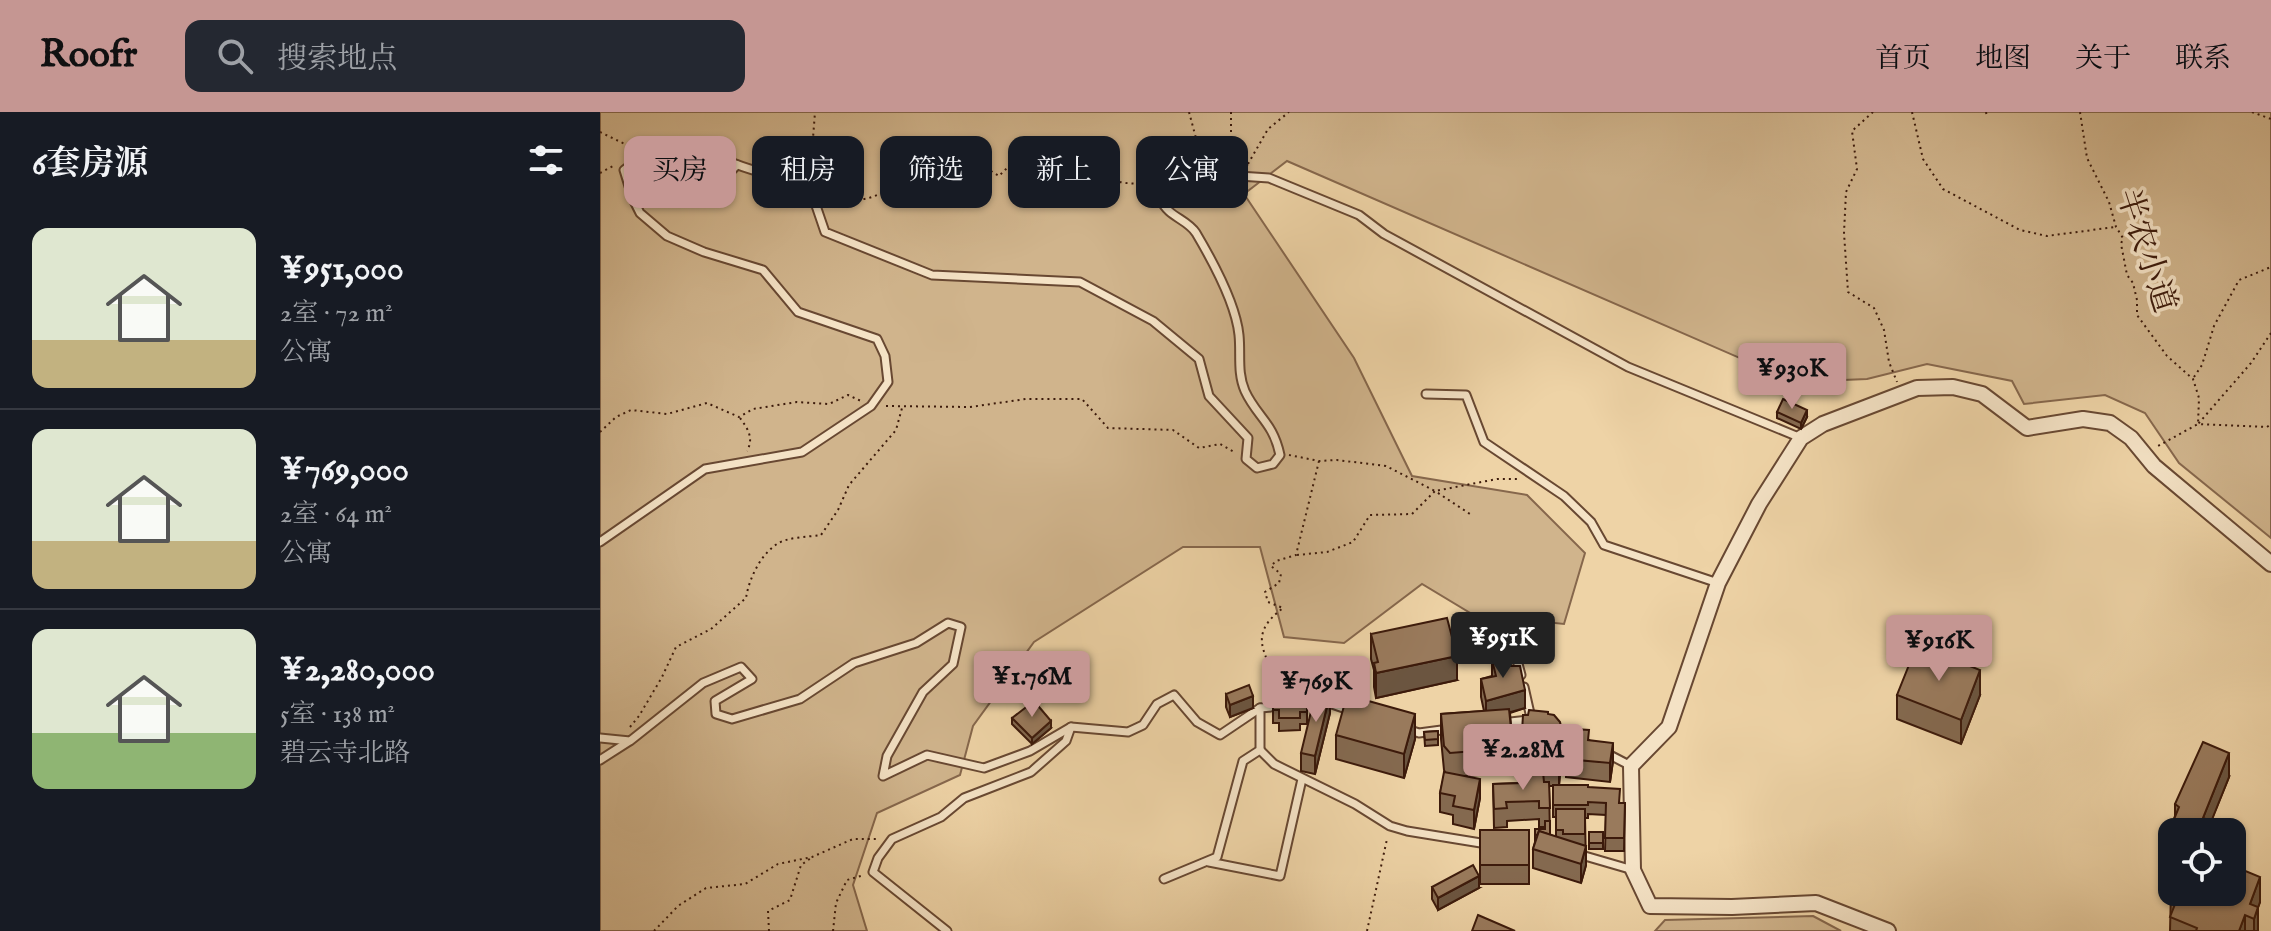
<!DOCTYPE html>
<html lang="zh">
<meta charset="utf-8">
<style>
:root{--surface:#171b24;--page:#242831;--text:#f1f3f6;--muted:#9ea1a6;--line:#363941;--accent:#c59692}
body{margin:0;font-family:"IM FELL English","Noto Serif SC",serif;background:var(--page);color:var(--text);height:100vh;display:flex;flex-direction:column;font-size:30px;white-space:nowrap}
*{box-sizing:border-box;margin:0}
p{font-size:26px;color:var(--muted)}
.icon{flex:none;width:44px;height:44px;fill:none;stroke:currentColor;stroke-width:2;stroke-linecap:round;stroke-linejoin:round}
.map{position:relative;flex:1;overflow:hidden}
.side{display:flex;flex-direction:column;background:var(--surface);width:600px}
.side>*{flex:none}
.banner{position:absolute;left:24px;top:24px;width:760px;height:72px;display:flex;gap:16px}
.buttons{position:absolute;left:1558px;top:706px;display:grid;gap:16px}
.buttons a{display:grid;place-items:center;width:88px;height:88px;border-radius:16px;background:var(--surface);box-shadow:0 2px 6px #0004;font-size:40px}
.price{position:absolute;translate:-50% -68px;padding:0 18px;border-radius:8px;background:var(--accent);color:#111;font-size:26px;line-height:52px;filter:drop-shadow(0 2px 4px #0008)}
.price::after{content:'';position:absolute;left:50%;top:48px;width:24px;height:18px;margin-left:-12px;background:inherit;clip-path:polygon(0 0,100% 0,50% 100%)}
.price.active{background:#222;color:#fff}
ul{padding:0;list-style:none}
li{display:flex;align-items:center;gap:24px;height:200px;padding:0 32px}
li+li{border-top:2px solid var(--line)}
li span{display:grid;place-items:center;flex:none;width:224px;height:160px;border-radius:16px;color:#555}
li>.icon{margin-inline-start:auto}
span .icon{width:96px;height:96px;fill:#fffc;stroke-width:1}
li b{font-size:34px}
h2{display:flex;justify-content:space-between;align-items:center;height:96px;padding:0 32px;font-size:34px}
.pill{padding:0 28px;border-radius:16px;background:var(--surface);box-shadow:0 2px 6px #0004;font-size:28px;line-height:72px}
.pill.active{background:var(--accent);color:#111}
header{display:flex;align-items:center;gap:48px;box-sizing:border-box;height:112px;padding:0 40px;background:var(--accent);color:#111}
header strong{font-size:38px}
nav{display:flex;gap:44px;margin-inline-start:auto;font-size:28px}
.search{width:560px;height:72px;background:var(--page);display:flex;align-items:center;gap:20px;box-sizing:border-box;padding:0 28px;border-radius:16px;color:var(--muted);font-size:30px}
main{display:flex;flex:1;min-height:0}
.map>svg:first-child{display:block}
.green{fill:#d0b48c;stroke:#86674c;stroke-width:2}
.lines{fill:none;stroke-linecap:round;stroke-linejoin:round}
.lane-casing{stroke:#684832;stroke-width:11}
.street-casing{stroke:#684832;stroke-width:18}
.path{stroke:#3c1a0b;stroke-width:2;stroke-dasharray:2 4;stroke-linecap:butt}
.lane{stroke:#f4e2c5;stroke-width:7}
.street{stroke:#f4e2c5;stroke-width:14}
.wall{fill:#84694f;stroke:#3c1a0b;stroke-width:2;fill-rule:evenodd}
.shaded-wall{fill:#6b5540;stroke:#3c1a0b;stroke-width:2}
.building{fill:#997a5c;stroke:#3c1a0b;stroke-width:2}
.labels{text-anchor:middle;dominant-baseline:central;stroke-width:7;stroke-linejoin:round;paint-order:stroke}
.street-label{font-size:32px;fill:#3c1a0b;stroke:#f4e2c5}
</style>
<header>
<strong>Roofr</strong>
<div class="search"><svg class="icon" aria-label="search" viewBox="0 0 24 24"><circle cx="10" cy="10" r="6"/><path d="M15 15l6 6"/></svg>搜索地点</div>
<nav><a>首页</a><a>地图</a><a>关于</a><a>联系</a></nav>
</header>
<main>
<section class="side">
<h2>6套房源<svg class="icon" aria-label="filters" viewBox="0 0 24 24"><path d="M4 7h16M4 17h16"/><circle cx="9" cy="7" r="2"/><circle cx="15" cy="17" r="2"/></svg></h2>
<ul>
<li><span style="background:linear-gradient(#dfe7d0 70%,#c2b280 0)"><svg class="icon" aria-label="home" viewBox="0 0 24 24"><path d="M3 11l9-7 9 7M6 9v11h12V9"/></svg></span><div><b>¥951,000</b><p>2室 · 72 m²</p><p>公寓</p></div></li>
<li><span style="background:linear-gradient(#dfe7d0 70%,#c2b280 0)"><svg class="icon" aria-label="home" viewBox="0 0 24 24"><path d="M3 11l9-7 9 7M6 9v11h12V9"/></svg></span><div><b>¥769,000</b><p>2室 · 64 m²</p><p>公寓</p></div></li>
<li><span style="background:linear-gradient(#dfe7d0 65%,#8fb573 0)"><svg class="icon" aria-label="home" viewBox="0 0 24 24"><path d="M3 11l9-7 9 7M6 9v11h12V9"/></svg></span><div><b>¥2,280,000</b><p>5室 · 138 m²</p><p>碧云寺北路</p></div></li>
</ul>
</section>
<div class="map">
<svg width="1671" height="819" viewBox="0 0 1671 819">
<rect width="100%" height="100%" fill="#eed3a6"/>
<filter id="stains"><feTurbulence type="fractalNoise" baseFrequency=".0025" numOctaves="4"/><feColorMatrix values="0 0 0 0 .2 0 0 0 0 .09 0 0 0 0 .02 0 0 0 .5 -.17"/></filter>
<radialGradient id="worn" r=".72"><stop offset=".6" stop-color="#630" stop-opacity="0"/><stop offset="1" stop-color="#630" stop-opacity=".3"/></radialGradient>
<g class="green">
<polygon points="0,0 1671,0 1671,426 1579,351 1545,301 1505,283 1424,292 1412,269 1327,252 1267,267 1195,270 687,49 644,82 754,246 812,364 927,383 985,441 964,512 872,502 822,472 744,531 684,525 660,435 583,435 434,530 373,614 360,663 277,701 253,773 267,819 0,819"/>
<polygon points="1213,804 1241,819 1055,819 1065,808"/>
</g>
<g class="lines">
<defs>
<g id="lane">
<polyline points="59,43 74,65 122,68 137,53"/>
<polyline points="826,282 866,283 884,330 964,384 991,410 1004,433 1118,471"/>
<path d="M0,430L105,357L202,340L271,294L288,270L285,244L277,227L198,200L163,158L104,140L67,124L40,101L33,87L24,58L45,42L126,48C153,61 183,64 210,76L225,120L332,163L480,170L553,209L599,247L609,284L648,326L646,347L657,356L673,352L680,343C673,310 657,305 645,279C637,261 641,242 639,223C636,193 612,148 596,121C587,107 568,105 561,88L587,71L639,64L669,66L759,103L784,122L1028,255L1201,326"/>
<polyline points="917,548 921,563"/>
<polyline points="924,575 931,606"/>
<polyline points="699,593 729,591 749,598"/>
<polyline points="901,611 929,608"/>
<polyline points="807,617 819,621 849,617"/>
<polyline points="955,618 980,629"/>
<polyline points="0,626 30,629 103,571 141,555 152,567 115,589 116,602 132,607 200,587 254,551 316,531 348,511 361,515 353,552 323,580 287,644 283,664 327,643 384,656 430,639 471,615 528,620 543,613 557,592 574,583 597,610 620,623 660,596 682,594"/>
<polyline points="660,638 674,652 755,692 790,714 807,719 887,732"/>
<polyline points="1006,641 1031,654"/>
<polyline points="0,648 28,630"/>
<polyline points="978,742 1033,758"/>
<polyline points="609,750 680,764 702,667"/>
<polyline points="564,767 617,745 643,649 660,638 660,596"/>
<polyline points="347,819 273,760 278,746 292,727 341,705 364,686 431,660 466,629 471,615"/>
</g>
<polyline id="street" points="1288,819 1216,791 1132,795 1050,794 1033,758 1031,654 1069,615 1118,471 1159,392 1201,326 1223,312 1317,276 1353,275 1382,282 1427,316 1483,307 1510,311 1531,326 1554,354 1671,452"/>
</defs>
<use href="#lane" class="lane-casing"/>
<use href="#street" class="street-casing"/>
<g class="path">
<polyline points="589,0 597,30 631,26 648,55"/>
<polyline points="631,0 631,25"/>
<polyline points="1273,0 1252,19 1257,57 1246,80 1244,121 1248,180 1274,196 1284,218 1289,250 1297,270"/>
<polyline points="1312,0 1323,47 1343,77 1420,118 1447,124 1515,115"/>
<polyline points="1386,0 1387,5"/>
<polyline points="1480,0 1487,46 1509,90 1516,115 1523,126 1521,132 1527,163 1533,171 1537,188 1537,203 1567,244 1593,267 1599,286 1598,312 1558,334"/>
<polyline points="1652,0 1671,7"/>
<polyline points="0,20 33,36"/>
<polyline points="648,52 668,17 689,0"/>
<polyline points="191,56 196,28 213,26 215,0"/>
<polyline points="0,61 13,54"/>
<path d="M220,72L249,77L259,87C273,88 282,78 295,78C301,78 308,82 313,83C354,90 364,92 386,56L399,64L409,54L431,80L456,76L475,59H496C512,74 542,73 562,69L565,72"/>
<polyline points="1671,221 1651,251 1598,312 1667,315 1671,312"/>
<polyline points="1594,265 1602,253 1614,214 1639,168 1671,155"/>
<polyline points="286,294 370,295 426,287 482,287 508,316 573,318 599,336 620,332 634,340"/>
<path d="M140,306C148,317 154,326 147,339"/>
<polyline points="0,320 16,305 31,298 67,302 107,291 139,305 153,297 197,290 229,292 248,283 261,289"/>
<polyline points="689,343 719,349 737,348 786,354 835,379 897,367 919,367"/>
<polyline points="697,443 727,440 753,430 770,403 812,402 835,379 870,402"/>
<path d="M669,583L677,570C663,537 649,522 683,496L668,490L665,480L679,471L681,462L671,454L676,449L696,443L719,349"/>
<path d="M30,615L39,604L62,565L76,535L111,517L146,486C149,467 160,443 177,432C187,425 208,425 221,423L238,398L249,373L296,318L302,296"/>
<polyline points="54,819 78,794 106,776 145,772 178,752 212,745 253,727 279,727"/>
<polyline points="169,819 168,799 190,788 201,753 211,746"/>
<polyline points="233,819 236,791 247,768 264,763"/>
<polyline points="767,819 787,727"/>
</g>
<use href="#lane" class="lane"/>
<use href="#street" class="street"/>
</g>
<g class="wall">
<polygon points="1177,300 1207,305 1201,317 1177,306"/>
<polygon points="771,522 857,568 776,586 774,575 774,558 771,547"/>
<polygon points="892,548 925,596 910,601 913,636 913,660 866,664 880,686 874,717 853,712 853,703 840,700 840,681 845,660 844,658 841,627 841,602 884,599 881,585 881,567 892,564"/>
<polygon points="626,582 653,596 630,605 626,595"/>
<polygon points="1297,583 1380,583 1361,632 1297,607"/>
<polygon points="707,586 707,612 700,612 700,618 679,619 679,611 673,611 673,587"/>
<polygon points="730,601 715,662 701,659 701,641"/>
<path d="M948,602L962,637L959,673L988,675L1020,691H1025L1024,739H1005L1006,703L988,702V706H985L986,753L981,771L933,756V737L935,730V717H945V715H939V707L907,709V715L894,716L893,672L920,671V653ZM949,674H953V705H956V725L950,723Z"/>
<polygon points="412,606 451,616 432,632 412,612"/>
<polygon points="838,619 838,633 825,634 824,620"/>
<polygon points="736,623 815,627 804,666 736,647"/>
<polygon points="989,628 1013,649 1010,670 966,665 966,647"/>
<polygon points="1629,665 1611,709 1629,720 1572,720 1572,742 1570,742 1570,717 1575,704 1575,692"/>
<rect x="880" y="718" width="49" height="54"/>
<rect x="989" y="720" width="14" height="17"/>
<polygon points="1640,757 1660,790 1658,795 1658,819 1570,819 1571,779"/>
<polygon points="832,775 879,776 838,798 832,787"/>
</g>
<g class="shaded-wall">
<polygon points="1207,298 1207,305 1201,317 1201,311"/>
<polygon points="857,544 857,568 776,586 776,561"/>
<polygon points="1380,558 1380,583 1361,632 1361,608"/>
<polygon points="925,578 925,596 886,607 886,589"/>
<polygon points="730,582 730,601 715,662 715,644"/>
<polygon points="653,584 653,596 630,605 630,593"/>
<polygon points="815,602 815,627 804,666 804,642"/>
<polygon points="451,609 451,616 432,632 432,626"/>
<polygon points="962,619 962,637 959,674 959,656"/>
<polygon points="1013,631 1013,649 1010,670 1010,651"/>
<polygon points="1629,641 1629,665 1607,720 1603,706"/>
<polygon points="880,667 880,686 874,717 874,698"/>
<polygon points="986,734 986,753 981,771 981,752"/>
<polygon points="879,764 879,776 838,798 838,786"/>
<polygon points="1660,765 1660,790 1654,807 1650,792"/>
<polygon points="1658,795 1658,819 1654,819 1654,807"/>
<polygon points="1645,803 1645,819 1639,819"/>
</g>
<g class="building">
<polygon points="1183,287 1207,298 1201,311 1177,300"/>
<polygon points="847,506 857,544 776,561 774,551 778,550 771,522"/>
<polygon points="1317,533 1380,558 1361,608 1297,583"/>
<polygon points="906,545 911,554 920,554 925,578 886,589 881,567 896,564 892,548"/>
<polygon points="649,573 653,584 630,593 626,582"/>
<polygon points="716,579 730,582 715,644 701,641"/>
<polygon points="747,583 815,602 804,642 736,623"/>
<polygon points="707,586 707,600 700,600 700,606 679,606 679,598 673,598 673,587"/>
<polygon points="434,589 451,609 432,626 412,606"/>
<polygon points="909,597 913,636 850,641 844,634 841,602"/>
<polygon points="929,598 948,600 948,602 954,603 960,610 962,619 959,656 920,653 923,603 928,603"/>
<polygon points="974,617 989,618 988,628 1013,631 1010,651 966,647 969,626 973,626"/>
<polygon points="838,619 838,627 825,628 824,620"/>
<polygon points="1603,630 1629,641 1603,706 1629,716 1627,720 1577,720 1570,717 1579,695 1575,692"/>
<polygon points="844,660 880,667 874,698 853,694 855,684 840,681"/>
<polygon points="943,660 944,670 949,670 950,696 939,696 939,689 906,690 907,696 894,697 893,672 923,671 923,661"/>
<polygon points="953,673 988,673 988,675 1020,677 1019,691 1025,691 1024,726 1005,726 1006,691 988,690 988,693 953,693"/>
<polygon points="956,697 985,697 985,722 963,722 963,718 956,718"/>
<polygon points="945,709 950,709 950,723 939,719 937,723 935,723 935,717 945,717"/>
<rect x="880" y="718" width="49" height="35"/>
<polygon points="939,719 986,734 981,752 933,737"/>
<rect x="989" y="720" width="14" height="11"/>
<polygon points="1632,747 1640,750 1638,756 1660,765 1650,792 1658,795 1654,807 1645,803 1639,819 1596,819 1597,816 1570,805 1579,782 1573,780 1632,780"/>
<polygon points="873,753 879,764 838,786 832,775"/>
<polygon points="878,803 915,819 872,819"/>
</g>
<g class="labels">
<g class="street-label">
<text transform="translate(1545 139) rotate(72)">半农小道</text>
</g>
</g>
<rect width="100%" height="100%" filter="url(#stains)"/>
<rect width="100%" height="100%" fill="url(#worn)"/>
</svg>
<div class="buttons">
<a><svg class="icon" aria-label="locate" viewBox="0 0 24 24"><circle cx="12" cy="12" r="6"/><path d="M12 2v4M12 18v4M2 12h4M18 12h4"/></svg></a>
</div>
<b class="price" style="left:1192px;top:299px">¥930K</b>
<b class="price active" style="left:903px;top:568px">¥951K</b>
<b class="price" style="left:1339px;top:571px">¥916K</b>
<b class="price" style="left:432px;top:607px">¥1.76M</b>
<b class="price" style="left:716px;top:612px">¥769K</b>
<b class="price" style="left:923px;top:680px">¥2.28M</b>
<div class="banner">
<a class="pill active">买房</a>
<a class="pill">租房</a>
<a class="pill">筛选</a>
<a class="pill">新上</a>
<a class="pill">公寓</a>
</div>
</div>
</main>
